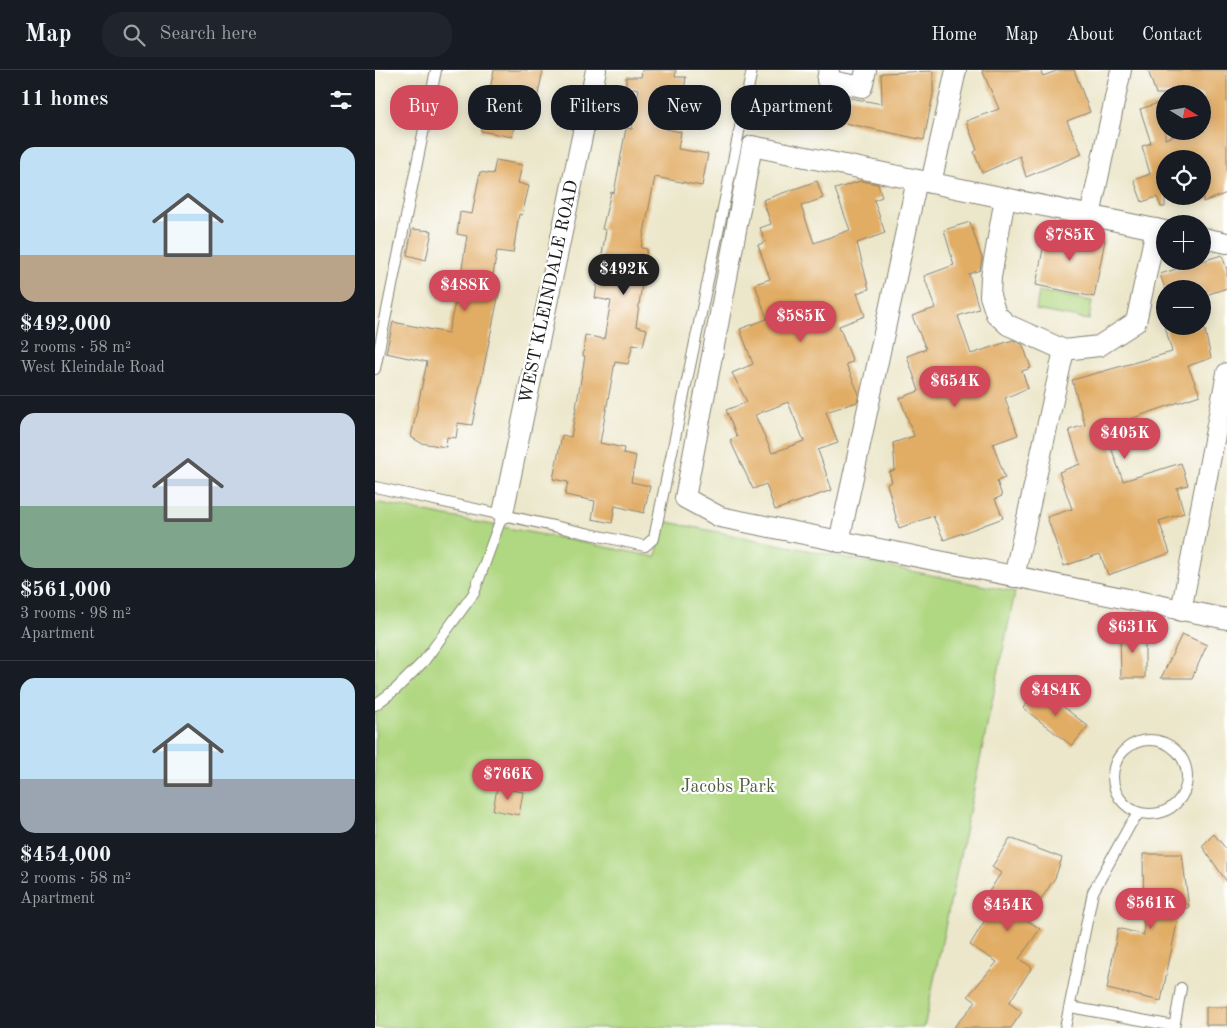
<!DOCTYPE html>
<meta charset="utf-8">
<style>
:root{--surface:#171b24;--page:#20242c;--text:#f1f3f6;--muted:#9ea1a6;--line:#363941;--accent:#d1495b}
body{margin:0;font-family:"Old Standard TT",serif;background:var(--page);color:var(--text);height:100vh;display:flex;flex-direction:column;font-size:19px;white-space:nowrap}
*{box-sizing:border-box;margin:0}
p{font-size:16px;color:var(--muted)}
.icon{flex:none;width:28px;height:28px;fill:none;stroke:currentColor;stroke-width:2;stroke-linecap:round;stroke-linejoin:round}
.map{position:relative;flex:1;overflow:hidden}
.drawer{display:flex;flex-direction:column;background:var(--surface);width:375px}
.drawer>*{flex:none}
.top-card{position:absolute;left:15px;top:15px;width:475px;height:45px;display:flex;gap:10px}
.needle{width:32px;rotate:101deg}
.controls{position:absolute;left:781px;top:15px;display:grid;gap:10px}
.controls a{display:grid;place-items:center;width:55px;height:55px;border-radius:50%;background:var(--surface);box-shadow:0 2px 12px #0003;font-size:25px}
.price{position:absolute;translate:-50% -42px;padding:0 11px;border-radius:18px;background:var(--accent);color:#fff;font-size:16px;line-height:32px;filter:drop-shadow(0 1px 2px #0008)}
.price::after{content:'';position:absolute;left:50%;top:30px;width:15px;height:11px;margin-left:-8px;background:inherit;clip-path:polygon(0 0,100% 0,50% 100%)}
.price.on{background:#222;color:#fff}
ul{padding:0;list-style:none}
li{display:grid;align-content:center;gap:10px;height:265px;padding:0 20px}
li+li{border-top:1px solid var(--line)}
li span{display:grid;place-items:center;height:155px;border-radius:15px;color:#555}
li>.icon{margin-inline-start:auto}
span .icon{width:90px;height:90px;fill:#fffc;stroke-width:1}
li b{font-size:21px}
h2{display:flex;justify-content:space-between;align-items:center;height:60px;padding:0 20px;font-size:21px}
.tag{padding:0 18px;border-radius:20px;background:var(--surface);box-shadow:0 2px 12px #0003;font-size:18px;line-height:45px}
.tag.on{background:var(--accent);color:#fff}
header{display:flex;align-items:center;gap:30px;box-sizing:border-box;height:70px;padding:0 25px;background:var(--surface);border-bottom:1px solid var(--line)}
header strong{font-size:24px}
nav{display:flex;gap:28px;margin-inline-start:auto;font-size:18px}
.search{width:350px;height:45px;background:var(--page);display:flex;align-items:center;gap:12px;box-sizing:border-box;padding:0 18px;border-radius:20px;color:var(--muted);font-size:19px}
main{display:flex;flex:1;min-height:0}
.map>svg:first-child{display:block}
.green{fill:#b0d781;stroke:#667a4e}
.building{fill:#e1ac63;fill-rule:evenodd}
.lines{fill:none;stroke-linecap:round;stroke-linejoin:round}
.lane-casing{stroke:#848274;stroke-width:12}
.street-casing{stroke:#848274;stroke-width:22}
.lane{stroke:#fff;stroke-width:10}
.street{stroke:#fff;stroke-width:20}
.labels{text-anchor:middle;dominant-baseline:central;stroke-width:4.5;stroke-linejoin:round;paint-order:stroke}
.street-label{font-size:18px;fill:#1c1c1c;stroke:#fff}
.park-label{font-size:18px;fill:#505d3f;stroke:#fff}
</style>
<header>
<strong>Map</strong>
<div class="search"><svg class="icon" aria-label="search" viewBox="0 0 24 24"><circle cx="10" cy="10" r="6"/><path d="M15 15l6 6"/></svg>Search here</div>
<nav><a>Home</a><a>Map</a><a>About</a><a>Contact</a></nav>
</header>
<main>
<section class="drawer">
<h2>11 homes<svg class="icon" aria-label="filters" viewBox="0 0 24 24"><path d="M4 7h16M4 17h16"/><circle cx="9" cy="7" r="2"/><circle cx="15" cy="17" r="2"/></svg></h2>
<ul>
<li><span style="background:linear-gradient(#bfe0f5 70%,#b9a48a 0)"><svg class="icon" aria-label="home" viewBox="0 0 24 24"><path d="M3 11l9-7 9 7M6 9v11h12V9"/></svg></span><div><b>$492,000</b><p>2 rooms · 58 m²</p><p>West Kleindale Road</p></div></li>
<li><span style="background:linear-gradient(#c9d6e8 60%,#7fa58c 0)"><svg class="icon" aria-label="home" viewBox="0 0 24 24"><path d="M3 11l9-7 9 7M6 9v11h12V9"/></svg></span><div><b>$561,000</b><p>3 rooms · 98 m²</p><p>Apartment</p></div></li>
<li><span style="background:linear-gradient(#bfe0f5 65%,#9aa5b1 0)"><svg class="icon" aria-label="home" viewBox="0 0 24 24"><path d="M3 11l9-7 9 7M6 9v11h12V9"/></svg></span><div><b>$454,000</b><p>2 rooms · 58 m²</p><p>Apartment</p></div></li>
</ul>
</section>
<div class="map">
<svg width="852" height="958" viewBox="0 0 852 958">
<rect width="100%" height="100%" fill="#fff"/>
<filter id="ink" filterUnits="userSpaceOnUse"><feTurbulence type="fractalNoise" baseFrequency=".02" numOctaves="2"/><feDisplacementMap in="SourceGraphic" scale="10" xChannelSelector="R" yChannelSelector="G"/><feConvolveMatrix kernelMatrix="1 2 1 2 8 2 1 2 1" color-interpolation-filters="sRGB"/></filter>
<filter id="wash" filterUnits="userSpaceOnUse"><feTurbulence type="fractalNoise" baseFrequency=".0096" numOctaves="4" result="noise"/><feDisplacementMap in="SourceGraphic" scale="20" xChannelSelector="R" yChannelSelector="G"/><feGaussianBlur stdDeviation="1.12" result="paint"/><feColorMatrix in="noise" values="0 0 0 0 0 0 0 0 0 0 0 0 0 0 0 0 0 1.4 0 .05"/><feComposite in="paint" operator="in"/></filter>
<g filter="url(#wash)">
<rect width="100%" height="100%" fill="#ece7cb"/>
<g class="green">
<polygon points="664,221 717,231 714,250 661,240"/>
<polygon points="0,432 281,487 288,451 640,522 549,958 0,958"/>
</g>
<g id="blocks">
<g class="building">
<polygon points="119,0 168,0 158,49 142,42 137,67 106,61"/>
<polygon points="267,0 301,0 300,7 311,7 308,27 297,25 291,59 306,62 303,79 333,84 327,116 280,107 266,178 272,179 261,256 272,259 268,276 258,274 253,294 240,292 225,373 249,378 248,383 261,386 256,412 275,416 269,443 240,436 237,453 217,449 220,431 190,425 193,412 178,409 187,365 196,367 210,286 208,286 210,265 229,269 236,231 220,228 231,160 227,159 236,122 239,123 251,58 257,59 264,19 251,17 251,7 266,7"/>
<polygon points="607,0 665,0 668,6 684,0 699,0 715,42 692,51 707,84 651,107 645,86 607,103 599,82 602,80 591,51 624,39"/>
<polygon points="773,0 852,0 852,123 828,132 828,89 790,89 790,137 786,137 782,127 767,132 759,110 775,104 767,76 776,73 765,39 790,31 790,69 814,61 828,61 828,24 781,24"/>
<polygon points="558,1 558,24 549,70 465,52 464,55 417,47 425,18 507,34 506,3"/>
<polygon points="121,90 147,95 143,113 154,116 147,145 144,144 138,183 122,181 116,217 125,218 97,355 83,353 81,368 72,367 71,377 46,373 36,367 52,292 11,283 18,252 73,263 85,211 92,166 82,164 85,142 97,144 105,102 118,104"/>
<path d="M442,111L448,128L426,136L439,173L475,160L460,119L486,111L503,114L507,127L499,130L510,163L482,173L494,219L482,223L490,246L464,256L478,292L471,294L484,324L482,332L451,342L463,373L443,380L457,420L400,440L391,414L378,419L355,370L362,367L351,340L372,332L357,303L378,294L365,259L392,249L380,214L395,209L383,175L390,172L385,158L396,154L388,130ZM413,332L429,371L397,383L380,345Z"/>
<polygon points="595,152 607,188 605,200 594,204 604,239 583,246 596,284 638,270 648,275 656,298 647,301 653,318 630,328 643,365 618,374 630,408 622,411 627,426 620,429 628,448 569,470 558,446 524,458 512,414 517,412 514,402 520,400 518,373 539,366 525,328 544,321 532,286 551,279 537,246 560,238 549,206 579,195 569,160"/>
<polygon points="672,158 730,170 719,227 661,215"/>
<polygon points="37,159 57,161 51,190 32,185"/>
<polygon points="847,185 852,200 852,218 828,226 828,219 790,219 785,204"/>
<polygon points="790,256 829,256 836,288 813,296 825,325 755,349 757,357 732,366 748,411 806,393 813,415 802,418 809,443 784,451 795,483 733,505 725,484 689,496 672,447 697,439 684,402 705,394 694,360 710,355 697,310 797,282"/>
<polygon points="745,560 770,560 770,608 746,608"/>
<polygon points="807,564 832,575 817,608 786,608"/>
<polygon points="664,618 713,656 697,676 648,638"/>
<polygon points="122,718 148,722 144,745 118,740"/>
<polygon points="839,764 852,780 852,812 827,776"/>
<polygon points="635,768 687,788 680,808 652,850 665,859 644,889 657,897 634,933 647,942 636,958 578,958 601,932 593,926 622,892 595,875 610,850 600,843 626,803 617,797"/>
<polygon points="768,784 807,784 814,838 805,838 786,931 732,919 743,858 769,865"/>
<rect x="831" y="937" width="21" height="18"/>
</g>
</g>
</g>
<g filter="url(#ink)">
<use href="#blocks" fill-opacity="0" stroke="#848274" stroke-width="1"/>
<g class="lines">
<defs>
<g id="lane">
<polyline points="0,299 61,0"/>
<polyline points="0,417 270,476 279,468 377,0"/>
<polyline points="0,635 21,619 49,591 99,523 128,443"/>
<circle cx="775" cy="707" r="37"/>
<polyline points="695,937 799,956"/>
<polyline points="690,958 718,822 755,755 764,743"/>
<polyline points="799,958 806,918"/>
</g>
<g id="street">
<polyline points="454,0 452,10 487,17 491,0"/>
<polyline points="556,113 581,0"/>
<polyline points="630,128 616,207 615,226 621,244 633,255 689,280 724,276 761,252 781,159"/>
<polyline points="715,146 746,0"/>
<polyline points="790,161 377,76 310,428 345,447 852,549"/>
<polyline points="828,168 852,173"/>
<polyline points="128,443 221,0"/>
<polyline points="464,472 542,110"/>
<polyline points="639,507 689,280"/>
<polyline points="806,541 852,303"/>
</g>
</defs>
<use href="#lane" class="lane-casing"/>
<use href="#street" class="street-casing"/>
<use href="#lane" class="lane"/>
<use href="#street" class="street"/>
</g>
</g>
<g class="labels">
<g class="street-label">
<text transform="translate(174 222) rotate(-78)">WEST KLEINDALE ROAD</text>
</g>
<g class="park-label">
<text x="353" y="717">Jacobs Park</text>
</g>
</g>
</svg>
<div class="controls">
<a><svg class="needle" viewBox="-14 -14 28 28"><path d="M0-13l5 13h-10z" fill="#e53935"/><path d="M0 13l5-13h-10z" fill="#9ea1a6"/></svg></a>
<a><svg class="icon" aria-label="locate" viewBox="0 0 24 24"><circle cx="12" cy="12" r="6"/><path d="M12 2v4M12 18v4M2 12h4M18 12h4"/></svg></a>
<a>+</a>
<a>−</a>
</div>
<b class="price" style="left:695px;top:192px">$785K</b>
<b class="price on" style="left:249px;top:226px">$492K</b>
<b class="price" style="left:90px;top:242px">$488K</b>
<b class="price" style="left:426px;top:273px">$585K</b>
<b class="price" style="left:580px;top:338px">$654K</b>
<b class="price" style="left:750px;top:390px">$405K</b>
<b class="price" style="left:758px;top:584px">$631K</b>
<b class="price" style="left:681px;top:647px">$484K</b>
<b class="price" style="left:133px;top:731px">$766K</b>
<b class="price" style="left:776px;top:860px">$561K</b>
<b class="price" style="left:633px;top:862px">$454K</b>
<div class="top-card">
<a class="tag on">Buy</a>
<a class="tag">Rent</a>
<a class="tag">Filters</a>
<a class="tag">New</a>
<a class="tag">Apartment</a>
</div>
</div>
</main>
